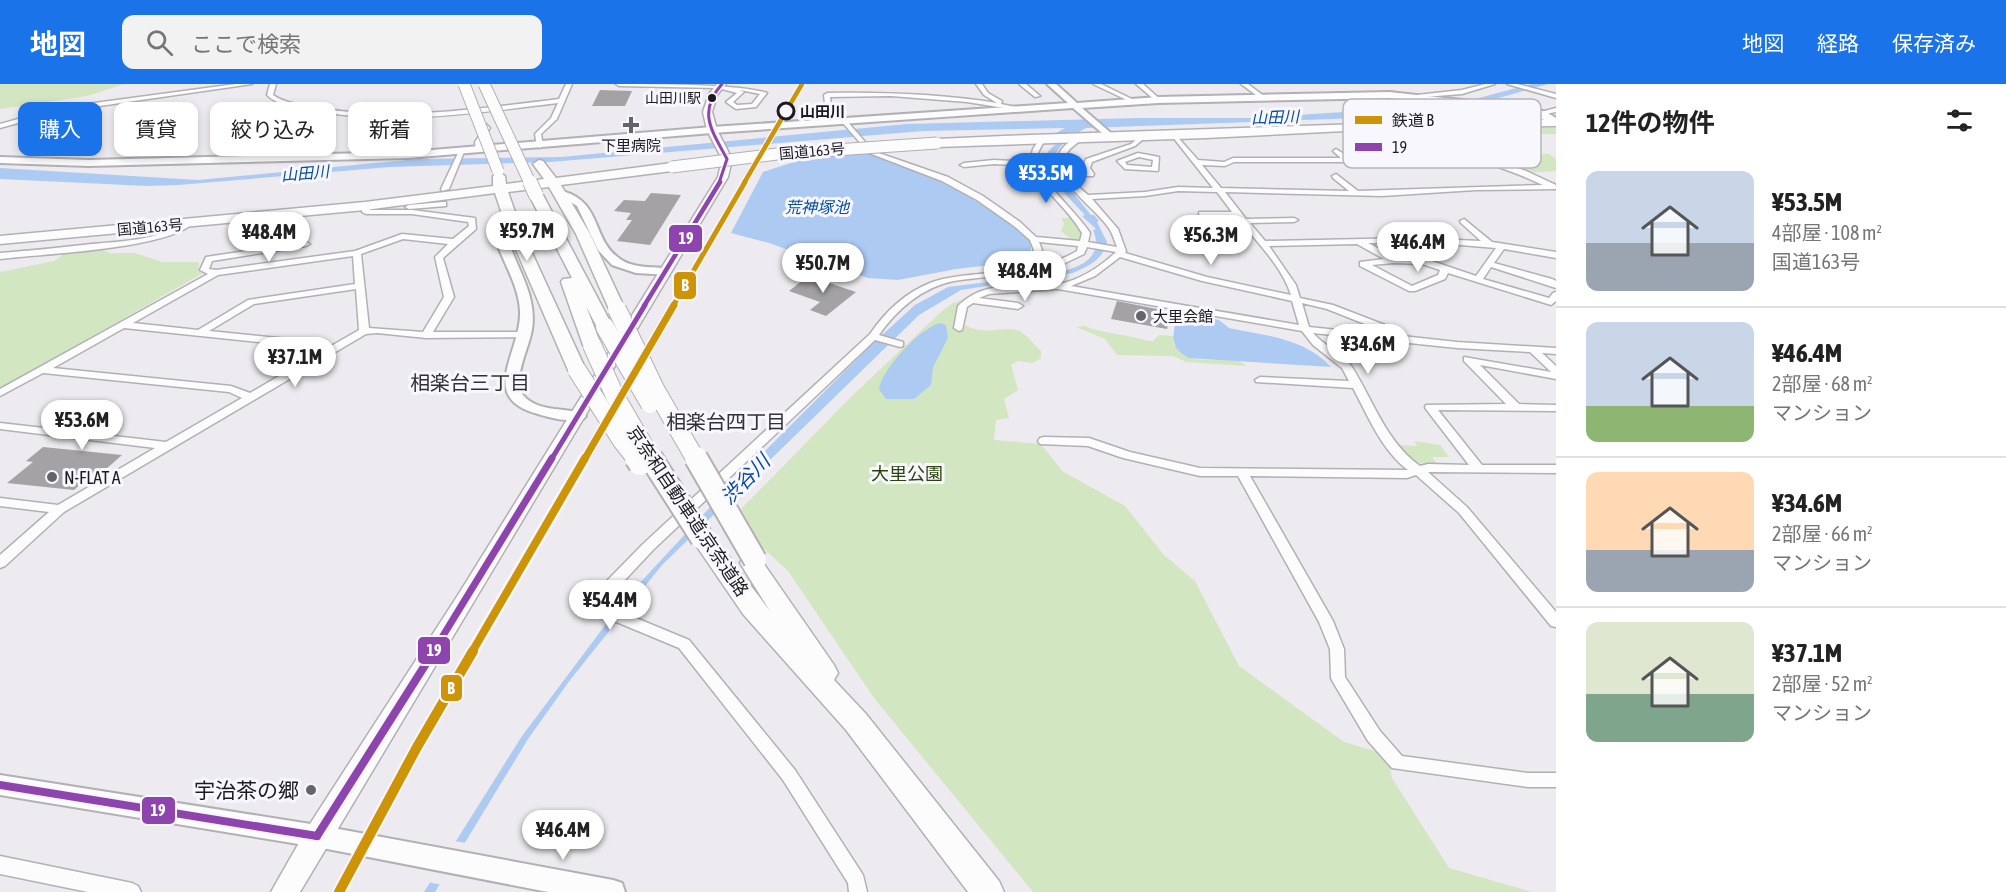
<!DOCTYPE html>
<html lang="ja">
<meta charset="utf-8">
<style>
:root{--surface:#fff;--page:#f2f2f2;--text:#222;--muted:#767676;--line:#e0e0e0;--accent:#1a73e8}
body{margin:0;font-family:"Asap Condensed","Noto Sans JP",sans-serif;background:var(--page);color:var(--text);height:100vh;display:flex;flex-direction:column;font-size:22px;white-space:nowrap}
*{box-sizing:border-box;margin:0}
p{font-size:20px;color:var(--muted)}
.icon{flex:none;width:33px;height:33px;fill:none;stroke:currentColor;stroke-width:2;stroke-linecap:round;stroke-linejoin:round}
.map{position:relative;flex:1;overflow:hidden}
.side{display:flex;flex-direction:column;background:var(--surface);width:450px}
.side>*{flex:none}
.guide{position:absolute;left:18px;top:18px;width:570px;height:54px;display:flex;gap:12px}
.price{position:absolute;translate:-50% -51px;padding:0 14px;border-radius:21px;background:#fff;color:#222;font-size:20px;line-height:39px;filter:drop-shadow(0 2px 3px #0008)}
.price::after{content:'';position:absolute;left:50%;top:36px;width:18px;height:14px;margin-left:-9px;background:inherit;clip-path:polygon(0 0,100% 0,50% 100%)}
.price.active{background:var(--accent);color:#fff}
ul{padding:0;list-style:none}
li{display:flex;align-items:center;gap:18px;height:150px;padding:0 30px}
li+li{border-top:2px solid var(--line)}
li span{display:grid;place-items:center;flex:none;width:168px;height:120px;border-radius:12px;color:#555}
li>.icon{margin-inline-start:auto}
span .icon{width:72px;height:72px;fill:#fffc;stroke-width:1}
li b{font-size:26px}
h2{display:flex;justify-content:space-between;align-items:center;height:72px;padding:0 30px;font-size:26px}
.chip{padding:0 21px;border-radius:12px;background:var(--surface);box-shadow:0 3px 9px #0003;font-size:21px;line-height:54px}
.chip.active{background:var(--accent);color:#fff}
header{display:flex;align-items:center;gap:36px;box-sizing:border-box;height:84px;padding:0 30px;background:var(--accent);color:#fff}
header strong{font-size:28px}
nav{display:flex;gap:33px;margin-inline-start:auto;font-size:21px}
.search{width:420px;height:54px;background:var(--page);display:flex;align-items:center;gap:15px;box-sizing:border-box;padding:0 21px;border-radius:12px;color:var(--muted);font-size:22px}
main{display:flex;flex:1;min-height:0}
.map>svg:first-child{display:block}
.green{fill:#d2e6c1}
.water{fill:#adcaf3}
.pier{fill:#edebef}
.lines{fill:none;stroke-linecap:round;stroke-linejoin:round}
.stream{stroke:#adcaf3;stroke-width:2}
.building{fill:#a4a2a5}
.street-casing{stroke:#b2b0b4;stroke-width:3}
.secondary-casing{stroke:#b2b0b4;stroke-width:4}
.primary-casing{stroke:#b2b0b4;stroke-width:3}
.highway-casing{stroke:#b2b0b4;stroke-width:3}
.street{fill:#fcfcfd;fill-rule:evenodd}
.secondary{fill:#fcfcfd;fill-rule:evenodd}
.primary{fill:#fcfcfd;fill-rule:evenodd}
.highway{fill:#fcfcfd;fill-rule:evenodd}
.highway-bridge-far3-casing{stroke:#b2b0b4;stroke-width:13;stroke-linecap:butt}
.highway-bridge-far2-casing{stroke:#b2b0b4;stroke-width:16;stroke-linecap:butt}
.highway-bridge-far1-casing{stroke:#b2b0b4;stroke-width:20;stroke-linecap:butt}
.highway-bridge-casing{stroke:#b2b0b4;stroke-width:26;stroke-linecap:butt}
.highway-bridge-far3{stroke:#fcfcfd;stroke-width:11}
.highway-bridge-far2{stroke:#fcfcfd;stroke-width:14}
.highway-bridge-far1{stroke:#fcfcfd;stroke-width:18}
.highway-bridge{stroke:#fcfcfd;stroke-width:22}
.bus-1-far4-casing{stroke:#f9f7fe;stroke-width:5}
.bus-1-far3-casing{stroke:#f9f7fe;stroke-width:8}
.bus-1-far2-casing{stroke:#f9f7fe;stroke-width:9}
.bus-1-far1-casing{stroke:#f9f7fe;stroke-width:11}
.bus-1-casing{stroke:#f9f7fe;stroke-width:13}
.bus-1-far4{stroke:#8e44ad;stroke-width:3}
.bus-1-far3{stroke:#8e44ad;stroke-width:4.5}
.bus-1-far2{stroke:#8e44ad;stroke-width:5}
.bus-1-far1{stroke:#8e44ad;stroke-width:7}
.bus-1{stroke:#8e44ad;stroke-width:8}
.rail-1-far4-casing{stroke:#f9f7fe;stroke-width:7}
.rail-1-far3-casing{stroke:#f9f7fe;stroke-width:8}
.rail-1-far2-casing{stroke:#f9f7fe;stroke-width:10}
.rail-1-far1-casing{stroke:#f9f7fe;stroke-width:13}
.rail-1-casing{stroke:#f9f7fe;stroke-width:14}
.rail-1-far4{stroke:#ce9408;stroke-width:4.5}
.rail-1-far3{stroke:#ce9408;stroke-width:5}
.rail-1-far2{stroke:#ce9408;stroke-width:7}
.rail-1-far1{stroke:#ce9408;stroke-width:8}
.rail-1{stroke:#ce9408;stroke-width:10}
.bus-dot{fill:#1c1b1e;stroke:#f9f7fe;stroke-width:2}
.stop-dot{fill:#f9f7fe;stroke:#1c1b1e;stroke-width:3}
.poi-dot{fill:#656467;stroke:#f9f7fe;stroke-width:2}
.labels{text-anchor:middle;dominant-baseline:central;stroke-width:6;stroke-linejoin:round;paint-order:stroke}
.far-bus-label{font-size:14px;fill:#1c1b1e;stroke:#f9f7fe;text-anchor:end}
.far-stop-label{font-size:15px;font-weight:bold;fill:#1c1b1e;stroke:#f9f7fe;text-anchor:start}
.far-poi-label{font-size:15px;fill:#1c1b1e;stroke:#f9f7fe}
.far-street-label{font-size:15px;fill:#1c1b1e;stroke:#f9f7fe}
.far-water-label{font-size:16px;font-style:italic;fill:#074d9f;stroke:#f9f7fe}
.park-label{font-size:18px;fill:#2a450b;stroke:#f9f7fe}
.poi-label{font-size:18px;fill:#1c1b1e;stroke:#f9f7fe;text-anchor:start}
.street-label{font-size:18px;fill:#1c1b1e;stroke:#f9f7fe}
.neighbourhood-label{font-size:20px;fill:#323036;stroke:#f9f7fe}
.water-label{font-size:20px;font-style:italic;fill:#074d9f;stroke:#f9f7fe}
.near-poi-label{font-size:21px;fill:#1c1b1e;stroke:#f9f7fe;text-anchor:end}
.key{fill:#f9f7fe;stroke:#b7b5bb;stroke-width:1.5}
.key-label{font-size:16px;fill:#1c1b1e}
.line-badge{stroke:#f9f7fe;stroke-width:2}
.badge-label{font-size:16px;text-anchor:middle;font-weight:bold;fill:#fff}
</style>
<header>
<strong>地図</strong>
<div class="search"><svg class="icon" aria-label="search" viewBox="0 0 24 24"><circle cx="10" cy="10" r="6"/><path d="M15 15l6 6"/></svg>ここで検索</div>
<nav><a>地図</a><a>経路</a><a>保存済み</a></nav>
</header>
<main>
<div class="map">
<svg width="1556" height="808" viewBox="0 0 1556 808">
<rect width="100%" height="100%" fill="#edebef"/>
<g class="green">
<polygon points="0,0 124,0 87,12 0,25"/>
<polygon points="1474,42 1556,44 1556,50 1528,50 1534,55 1516,55 1539,70 1549,70 1556,75 1556,87 1525,89 1448,60 1457,56 1458,50 1475,46"/>
<polygon points="1061,134 1072,134 1084,149 1083,158 1072,156 1061,147 1064,140"/>
<polygon points="102,165 110,169 135,169 162,178 199,178 198,187 203,189 0,305 0,188 54,177 64,170"/>
<path d="M967,214L968,220L957,235C981,258 1009,237 1024,250C1030,255 1035,262 1041,267V274L1033,279L1018,277L1011,281L1018,306L1004,315L1009,334L996,336L994,356L1041,360L1062,387L1125,422L1164,471L1195,497L1239,582L1344,658L1388,671L1392,694L1449,784L1532,808H1033L874,614L788,487L762,463L741,425L853,311L942,227L953,219Z"/>
<path d="M1084,242C1105,250 1126,250 1148,257H1153L1159,251L1174,252L1173,260C1177,264 1183,271 1188,273C1205,281 1233,267 1246,282L1186,278L1173,272L1117,271L1105,255L1076,243Z"/>
<path d="M1414,357L1440,361L1449,373H1432L1438,381C1418,381 1410,377 1398,361L1417,362Z"/>
</g>
<g class="water">
<path d="M1532,0H1548L1467,23L1387,33L1086,44C1072,52 1053,62 1054,82H1052L1091,131H1094L1099,137L1097,138L1107,158C1103,176 1088,182 1073,189L961,206L919,231L662,481L570,596L528,655L435,808H424L522,652L624,516L727,405L870,262L915,221L948,203L1051,190C1075,185 1106,176 1093,146L1096,145L1082,132L1085,131C1073,118 1043,90 1046,72C1048,66 1054,62 1058,58L1056,49L1065,44L923,47L550,78L390,83L178,101L148,102L0,95V84L198,96L417,75L561,73L907,40L1138,34H1252L1421,23L1460,19Z"/>
<path d="M861,67C927,88 980,112 1031,158V168L1017,178L956,185L898,196L868,194L769,159L731,149L763,88L815,71Z"/>
<path d="M1176,227L1219,236L1229,244C1266,252 1304,254 1331,283L1189,274C1165,261 1176,250 1176,227Z"/>
<path d="M940,239L946,241L948,254L933,283L931,301L914,315H886L879,305C882,285 920,244 940,239Z"/>
</g>
<polygon class="pier" points="453,757 468,759 443,801 427,798"/>
<g class="lines">
<g class="stream">
<polyline points="1385,45 1394,45"/>
<polyline points="1364,46 1374,46"/>
<polyline points="1342,48 1354,47"/>
</g>
</g>
<g class="building">
<polygon points="600,6 632,7 625,22 592,22"/>
<polygon points="651,109 681,111 650,161 617,157 632,136 626,136 631,129 614,127 624,116 645,117"/>
<polygon points="808,192 856,208 826,232 810,226 820,218 789,207"/>
<polygon points="1117,217 1167,227 1171,229 1167,245 1111,235"/>
<polygon points="43,363 73,366 122,371 105,386 96,386 74,406 7,399 33,378 26,377"/>
</g>
<g class="lines">
<defs>
<g id="street">
<polygon points="236,0 252,0 58,28 0,44 0,40 57,24"/>
<path d="M270,0H276L273,11C284,19 299,20 312,23C394,38 477,25 559,15L566,0H572L557,35L541,50L543,62L540,64L537,62L535,50L551,34L558,19C475,29 392,42 310,26C295,23 278,22 267,11Z"/>
<path d="M616,0C650,0 741,0 767,9L756,23L736,25L726,18L737,9L718,4L619,2ZM740,6L760,10L752,20L737,21L733,18L744,8Z"/>
<path d="M976,0H982L988,9L1002,17L1001,20L1020,24L1017,26L967,18L891,12L830,13L832,28L836,38H832L826,28L824,11L827,9C884,8 941,10 997,19L984,11Z"/>
<polygon points="1019,0 1026,0 1040,12 1035,13"/>
<polygon points="1093,0 1101,0 1136,17 1131,18"/>
<polygon points="1136,0 1143,0 1161,16 1156,17"/>
<polygon points="1241,0 1248,0 1265,13 1260,14"/>
<polygon points="1485,0 1495,0 1462,10 1411,14 1408,12 1462,6"/>
<polygon points="1507,0 1517,0 1556,10 1556,14"/>
<polygon points="1556,24 1556,28 1540,31 1537,29"/>
<path d="M842,36H846L873,67L948,93L983,112L1020,138L1036,153L1080,157L1082,149C1068,124 1044,108 1030,82L994,80L964,83L960,81L964,79L994,76L1030,78L1033,65L1042,52H1046L1047,53C1042,61 1036,69 1037,79C1037,93 1080,132 1090,149L1088,158L1117,163C1115,158 1113,151 1110,146C1099,126 1049,94 1059,70C1063,61 1072,56 1080,51L1085,52C1080,58 1071,62 1067,69C1058,85 1077,102 1088,111L1145,108L1178,103L1213,104L1172,52V50L1174,49L1198,76L1224,78L1233,74H1341L1333,67L1336,65L1353,76L1349,78H1234L1225,82L1202,81L1221,104L1349,107L1333,94L1332,92L1336,90L1358,107L1543,101L1520,91L1440,61V59L1442,58L1526,87L1556,101V105L1476,106L1382,112L1225,108L1246,135L1294,134L1298,136L1294,138L1250,139L1265,157L1411,154L1481,157L1461,139L1460,137L1464,135L1492,158L1556,168V174L1504,165L1494,179L1552,195L1556,197V204L1491,183L1483,195L1549,214L1553,209L1556,208V217L1551,221L1448,189L1445,195L1415,207H1409L1360,182V178L1384,175L1357,160L1269,162L1296,201L1300,214L1333,221L1403,248L1405,250L1402,252L1457,258L1556,264V270L1542,269L1556,282V295L1480,281L1519,320L1556,321V327L1438,326L1482,381H1556V389L1428,388L1467,423L1556,528V543L1551,542L1459,429L1416,391L1407,394L1250,392L1333,537L1344,565L1345,593L1380,647L1402,672L1528,689H1556V703H1528L1392,684L1368,657L1333,598L1331,594L1330,565L1319,538L1238,392H1200L1123,374L1088,362L1040,360L1038,357L1040,354L1044,353L1089,354L1130,368L1200,384L1408,386C1382,367 1368,332 1353,304L1256,298L1255,296L1260,293L1349,297L1342,284L1313,261L1302,247L1058,205L989,210L979,214L1018,219L1023,222L1018,225L973,219L967,223L962,246L959,247L954,244L958,222C988,192 1023,207 1059,200C1080,196 1100,183 1116,168L1087,163L1084,170L1059,182L1028,189L1024,186C1001,193 978,193 954,197C923,203 897,225 879,251L903,258V262L900,263L875,256L653,466L609,513L607,522L689,556L795,686L863,791L867,808H849L848,799L783,696L679,564L595,529L593,525L597,507L643,460L870,250C885,228 905,209 930,199C957,188 998,193 1022,180C1027,177 1031,171 1034,166L1030,156L1014,142L977,116L942,97L869,69L842,38ZM1178,107L1217,108L1232,128H1199L1200,137L1211,153L1218,151L1207,132H1236C1255,156 1282,182 1291,211L1207,193L1125,169L1126,167L1118,145L1092,115L1145,112ZM1039,158L1078,162L1077,167C1062,176 1046,181 1029,183L1042,166ZM1368,159L1448,160L1496,164L1476,192L1423,174L1395,173ZM1120,173L1202,197L1292,217L1299,241L1071,202L1095,192ZM1393,179L1422,180L1440,186L1438,191L1412,202L1372,181ZM1302,219L1327,225L1395,252L1309,243ZM1313,249L1457,264L1530,268L1551,288L1464,273V277L1506,320L1426,321L1425,323L1426,325L1469,381L1428,380L1420,382C1386,358 1373,316 1352,283C1342,269 1324,262 1313,249Z"/>
<polygon points="486,40 490,44 481,58 481,67 476,68 475,58 484,44 483,42"/>
<polygon points="1143,50 1148,51 1135,62 1092,78 1090,84 1094,90 1093,92 1087,92 1082,84 1086,75 1131,60"/>
<polygon points="459,67 464,68 449,105 442,107 441,105"/>
<path d="M1138,69L1159,73L1158,87L1125,85L1117,77ZM1139,73L1153,76L1152,83L1127,81L1125,78Z"/>
<polygon points="443,118 446,118 446,122 409,125 405,123 409,121"/>
<path d="M362,120H368L370,126H412L475,134L476,145L443,174L454,213L433,248H525L530,251L528,253L426,254L377,249L366,250L64,428L5,482L0,484V471L49,428L0,422V414L58,421L155,364L0,345V339L166,358L242,314L229,308L43,289L0,312V305L208,190L200,186L206,173L306,158L310,160L306,162L212,177L209,185L216,186L355,167L402,150L453,155L469,142L468,138L412,130H366L362,128ZM403,155L448,160L435,173L444,213L423,248L369,244L361,170ZM353,172L355,200L248,216L198,246L133,239L218,191ZM356,205L359,246L326,265L297,256L209,247L254,220ZM124,244L296,262L318,269L250,309L231,302L53,284Z"/>
<path d="M186,137L193,139C168,165 40,170 0,175V169C28,167 55,164 83,161C116,157 159,158 186,137Z"/>
<polygon points="0,772 132,799 138,802 141,808 88,808 0,790"/>
</g>
<g id="secondary">
<polygon points="1047,0 1056,0 1077,19 1158,13 1389,8 1528,23 1546,28 1556,34 1556,41 1528,29 1389,14 1158,19 1082,24 1112,50 1112,54 1109,55 1073,24 712,49 408,74 89,82 0,79 0,73 89,76 408,68 712,43 1068,19"/>
<path d="M562,107C603,118 591,155 620,175C634,185 653,182 669,185V191L636,189L612,181L598,166L577,122L557,110Z"/>
<path d="M514,142L520,145L510,162C520,189 537,215 532,245C530,262 511,297 523,311C537,328 564,324 583,329L586,332L583,335C570,339 551,334 538,330C476,314 522,267 520,227C519,204 506,183 498,162L510,143Z"/>
<polygon points="0,691 317,741 613,796 622,799 625,808 548,808 317,763 0,711"/>
</g>
<polygon id="primary" points="717,0 726,0 717,11 712,28 717,46 732,75 728,93 300,808 271,808 308,743 458,511 718,93 722,75 707,46 703,28 709,10"/>
<g id="highway">
<polygon points="1512,35 1556,36 1556,42 1425,43 1206,54 937,63 931,59 937,55 1004,52"/>
<polygon points="539,76 543,77 556,94 672,79 678,83 672,87 561,101 590,150 625,225 617,230 609,225 576,150 549,103 508,108 521,145 586,286 583,290 571,290 568,286 507,145 495,109 365,126 0,160 0,152 365,118 493,102 493,92 499,88 505,92 506,100 544,95 533,80"/>
<polygon points="536,107 543,111 613,243 611,247 599,247 586,222 601,261 598,265 586,265 583,261 561,198 563,195 572,194 529,111"/>
<polygon points="702,446 710,448 770,527 740,479 743,473 751,471 759,473 834,581 838,589 834,596 866,630 999,797 1004,808 968,808 846,646 743,530 691,454 694,448"/>
</g>
</defs>
<use href="#street" class="street-casing"/>
<use href="#secondary" class="secondary-casing"/>
<use href="#primary" class="primary-casing"/>
<use href="#highway" class="highway-casing"/>
<use href="#street" class="street"/>
<use href="#secondary" class="secondary"/>
<use href="#primary" class="primary"/>
<use href="#highway" class="highway"/>
<defs>
<g id="highway-bridge-far3">
<polyline points="464,0 498,87"/>
<polyline points="484,0 530,99"/>
<polyline points="672,83 777,70 937,59"/>
</g>
<polyline id="highway-bridge-far2" points="530,98 536,111"/>
<g id="highway-bridge-far1">
<polyline points="617,225 655,305 696,376"/>
<polyline points="605,243 650,320"/>
<polyline points="592,261 615,312 652,376"/>
<polyline points="577,286 622,357 637,376"/>
</g>
<g id="highway-bridge">
<polyline points="636,374 640,380"/>
<polyline points="651,374 702,454"/>
<polyline points="696,374 755,476"/>
</g>
</defs>
<use href="#highway-bridge-far3" class="highway-bridge-far3-casing"/>
<use href="#highway-bridge-far2" class="highway-bridge-far2-casing"/>
<use href="#highway-bridge-far1" class="highway-bridge-far1-casing"/>
<use href="#highway-bridge" class="highway-bridge-casing"/>
<use href="#highway-bridge-far3" class="highway-bridge-far3"/>
<use href="#highway-bridge-far2" class="highway-bridge-far2"/>
<use href="#highway-bridge-far1" class="highway-bridge-far1"/>
<use href="#highway-bridge" class="highway-bridge"/>
<defs>
<path id="bus-1-far4" d="M719,99L727,75C712,47 697,28 722,0"/>
<polyline id="bus-1-far3" points="644,222 720,98"/>
<polyline id="bus-1-far2" points="551,376 645,221"/>
<polyline id="bus-1-far1" points="433,568 552,374"/>
<g id="bus-1">
<polyline points="0,701 317,752"/>
<polyline points="317,752 434,567"/>
</g>
</defs>
<use href="#bus-1-far4" class="bus-1-far4-casing"/>
<use href="#bus-1-far3" class="bus-1-far3-casing"/>
<use href="#bus-1-far2" class="bus-1-far2-casing"/>
<use href="#bus-1-far1" class="bus-1-far1-casing"/>
<use href="#bus-1" class="bus-1-casing"/>
<use href="#bus-1-far4" class="bus-1-far4"/>
<use href="#bus-1-far3" class="bus-1-far3"/>
<use href="#bus-1-far2" class="bus-1-far2"/>
<use href="#bus-1-far1" class="bus-1-far1"/>
<use href="#bus-1" class="bus-1"/>
<defs>
<polyline id="rail-1-far4" points="744,99 802,0"/>
<polyline id="rail-1-far3" points="673,222 745,98"/>
<polyline id="rail-1-far2" points="584,376 674,221"/>
<polyline id="rail-1-far1" points="472,568 585,374"/>
<polyline id="rail-1" points="339,808 417,663 473,567"/>
</defs>
<use href="#rail-1-far4" class="rail-1-far4-casing"/>
<use href="#rail-1-far3" class="rail-1-far3-casing"/>
<use href="#rail-1-far2" class="rail-1-far2-casing"/>
<use href="#rail-1-far1" class="rail-1-far1-casing"/>
<use href="#rail-1" class="rail-1-casing"/>
<use href="#rail-1-far4" class="rail-1-far4"/>
<use href="#rail-1-far3" class="rail-1-far3"/>
<use href="#rail-1-far2" class="rail-1-far2"/>
<use href="#rail-1-far1" class="rail-1-far1"/>
<use href="#rail-1" class="rail-1"/>
</g>
<circle class="bus-dot" cx="712" cy="14" r="5"/>
<circle class="stop-dot" cx="786" cy="27" r="8"/>
<g class="poi-dot">
<path d="M628 32h6v6h6v6h-6v6h-6v-6h-6v-6h6z"/>
<circle cx="1141" cy="232" r="6"/>
<circle cx="52" cy="393" r="6"/>
<circle cx="311" cy="706" r="6"/>
</g>
<g class="labels">
<g class="far-bus-label">
<text x="701" y="14">山田川駅</text>
</g>
<g class="far-stop-label">
<text x="800" y="27">山田川</text>
</g>
<g class="far-poi-label">
<text x="631" y="61">下里病院</text>
<text x="1153" y="232" text-anchor="start">大里会館</text>
</g>
<g class="far-street-label">
<text transform="translate(812 67) rotate(-5)">国道163号</text>
<text transform="translate(150 143) rotate(-5)">国道163号</text>
</g>
<g class="far-water-label">
<text transform="translate(1275 33) rotate(-2)">山田川</text>
<text transform="translate(305 89) rotate(-5)">山田川</text>
<text x="817" y="123">荒神塚池</text>
</g>
<g class="park-label">
<text x="907" y="389">大里公園</text>
</g>
<g class="poi-label">
<text x="64" y="393">N-FLAT A</text>
</g>
<g class="street-label">
<text transform="translate(688 427) rotate(56)">京奈和自動車道;京奈道路</text>
</g>
<g class="neighbourhood-label">
<text x="470" y="298">相楽台三丁目</text>
<text x="726" y="337">相楽台四丁目</text>
</g>
<g class="water-label">
<text transform="translate(745 395) rotate(-46)">渋谷川</text>
</g>
<g class="near-poi-label">
<text x="299" y="706">宇治茶の郷</text>
</g>
</g>
<rect x="1343" y="15" width="198" height="69" rx="9" class="key"/>
<rect x="1355" y="32" width="27" height="8" fill="#ce9408"/>
<rect x="1355" y="59" width="27" height="8" fill="#8e44ad"/>
<g class="key-label">
<text x="1392" y="42">鉄道 B</text>
<text x="1392" y="69">19</text>
</g>
<g class="line-badge">
<rect x="668" y="140" width="35" height="29" rx="6" fill="#8e44ad"/>
<rect x="673" y="187" width="24" height="29" rx="6" fill="#ce9408"/>
<rect x="417" y="552" width="34" height="29" rx="6" fill="#8e44ad"/>
<rect x="440" y="590" width="23" height="28" rx="6" fill="#ce9408"/>
<rect x="141" y="712" width="35" height="29" rx="6" fill="#8e44ad"/>
</g>
<g class="badge-label">
<text x="686" y="160">19</text>
<text x="685" y="207">B</text>
<text x="434" y="572">19</text>
<text x="451" y="610">B</text>
<text x="158" y="732">19</text>
</g>
</svg>
<b class="price active" style="left:1046px;top:120px">¥53.5M</b>
<b class="price" style="left:527px;top:178px">¥59.7M</b>
<b class="price" style="left:269px;top:179px">¥48.4M</b>
<b class="price" style="left:1211px;top:182px">¥56.3M</b>
<b class="price" style="left:1418px;top:189px">¥46.4M</b>
<b class="price" style="left:823px;top:210px">¥50.7M</b>
<b class="price" style="left:1025px;top:218px">¥48.4M</b>
<b class="price" style="left:1368px;top:291px">¥34.6M</b>
<b class="price" style="left:295px;top:304px">¥37.1M</b>
<b class="price" style="left:82px;top:367px">¥53.6M</b>
<b class="price" style="left:610px;top:547px">¥54.4M</b>
<b class="price" style="left:563px;top:777px">¥46.4M</b>
<div class="guide">
<a class="chip active">購入</a>
<a class="chip">賃貸</a>
<a class="chip">絞り込み</a>
<a class="chip">新着</a>
</div>
</div>
<section class="side">
<h2>12件の物件<svg class="icon" aria-label="filters" viewBox="0 0 24 24"><path d="M4 7h16M4 17h16"/><circle cx="9" cy="7" r="2"/><circle cx="15" cy="17" r="2"/></svg></h2>
<ul>
<li><span style="background:linear-gradient(#c9d6e8 60%,#9aa5b1 0)"><svg class="icon" aria-label="home" viewBox="0 0 24 24"><path d="M3 11l9-7 9 7M6 9v11h12V9"/></svg></span><div><b>¥53.5M</b><p>4部屋 · 108 m²</p><p>国道163号</p></div></li>
<li><span style="background:linear-gradient(#c9d6e8 70%,#8fb573 0)"><svg class="icon" aria-label="home" viewBox="0 0 24 24"><path d="M3 11l9-7 9 7M6 9v11h12V9"/></svg></span><div><b>¥46.4M</b><p>2部屋 · 68 m²</p><p>マンション</p></div></li>
<li><span style="background:linear-gradient(#ffd9b3 65%,#9aa5b1 0)"><svg class="icon" aria-label="home" viewBox="0 0 24 24"><path d="M3 11l9-7 9 7M6 9v11h12V9"/></svg></span><div><b>¥34.6M</b><p>2部屋 · 66 m²</p><p>マンション</p></div></li>
<li><span style="background:linear-gradient(#dfe7d0 60%,#7fa58c 0)"><svg class="icon" aria-label="home" viewBox="0 0 24 24"><path d="M3 11l9-7 9 7M6 9v11h12V9"/></svg></span><div><b>¥37.1M</b><p>2部屋 · 52 m²</p><p>マンション</p></div></li>
</ul>
</section>
</main>
